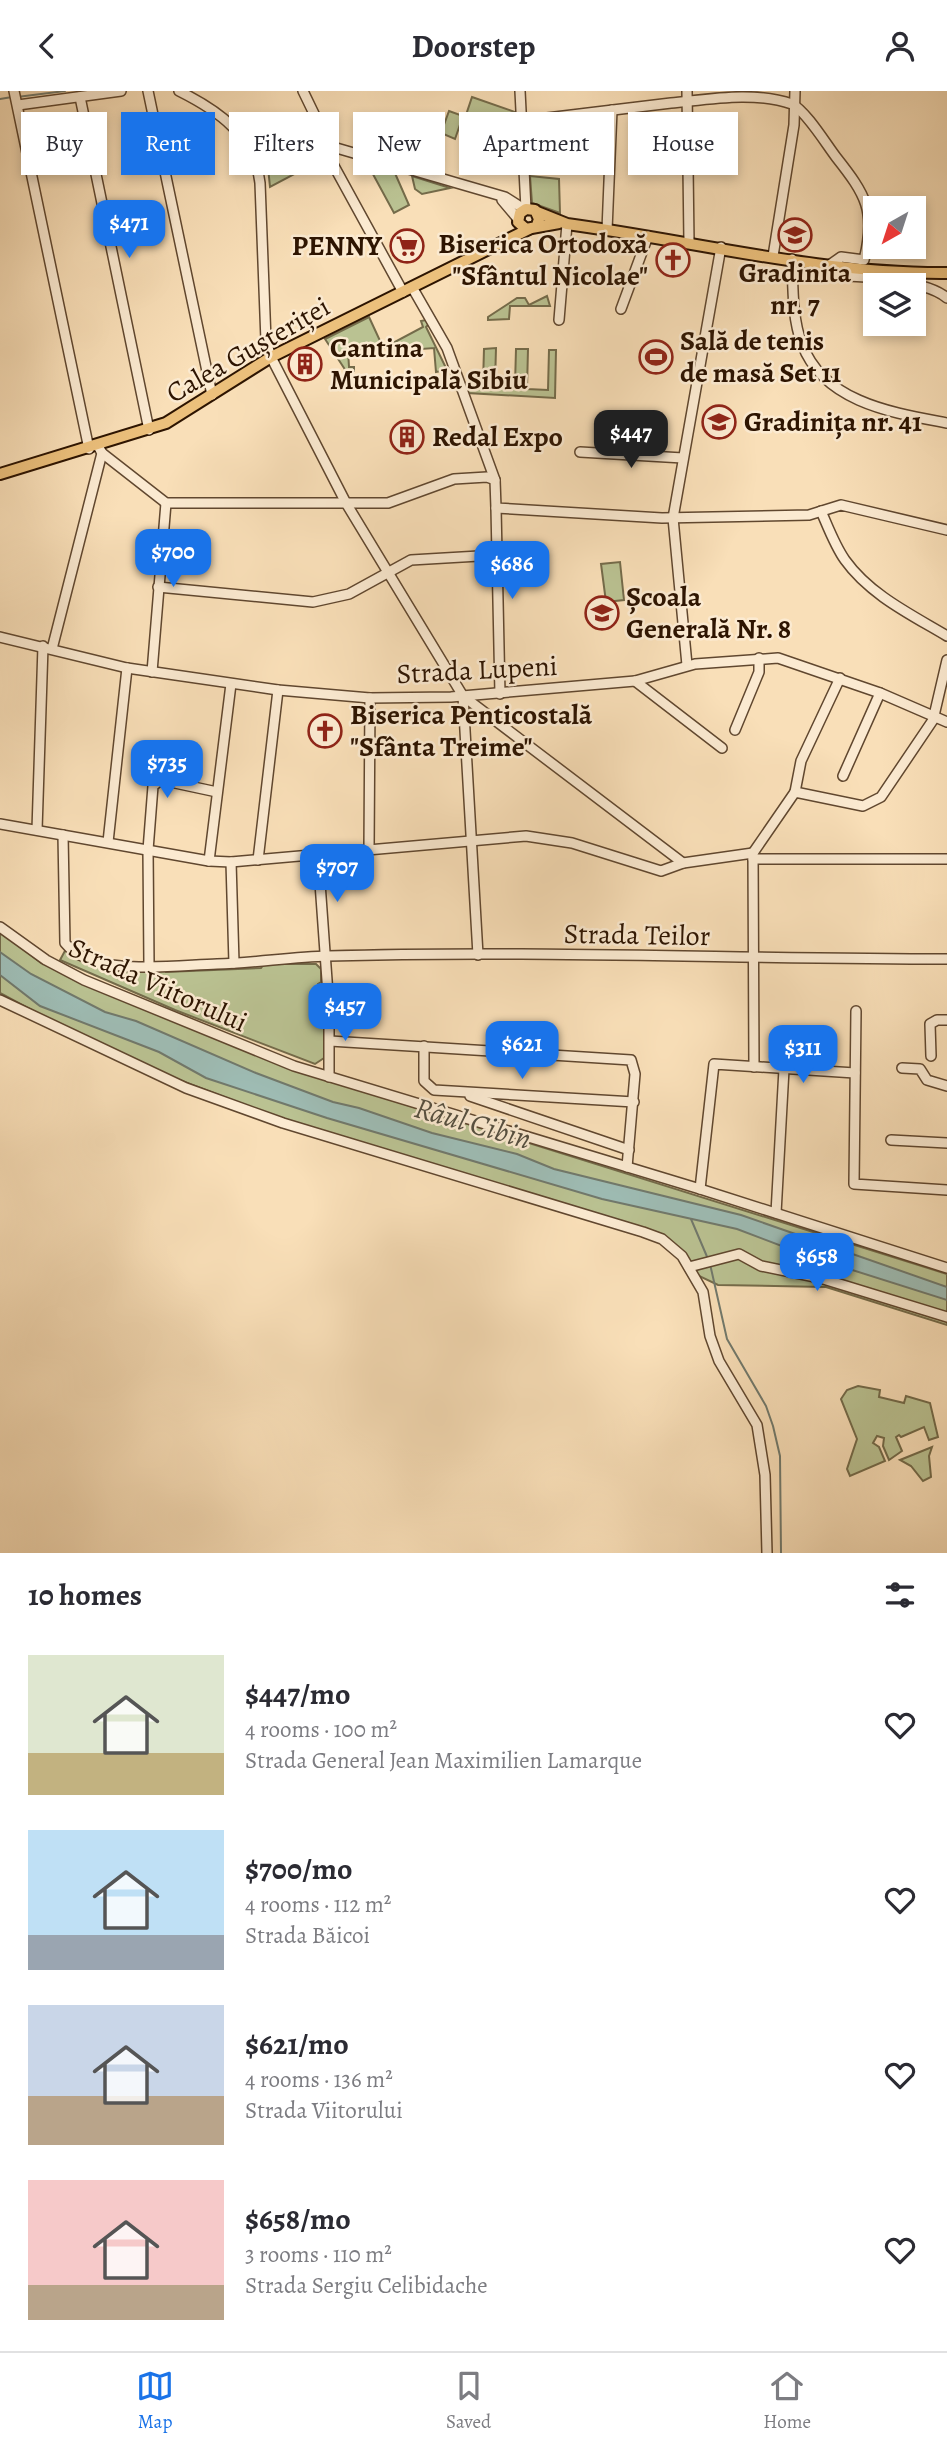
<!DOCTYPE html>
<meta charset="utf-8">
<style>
:root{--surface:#fff;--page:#f7f7f7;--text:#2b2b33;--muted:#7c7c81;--line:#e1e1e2;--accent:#1a73e8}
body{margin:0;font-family:Alegreya,serif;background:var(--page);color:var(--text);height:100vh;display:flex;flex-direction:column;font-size:26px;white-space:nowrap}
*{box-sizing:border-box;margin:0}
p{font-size:23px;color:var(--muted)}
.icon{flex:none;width:38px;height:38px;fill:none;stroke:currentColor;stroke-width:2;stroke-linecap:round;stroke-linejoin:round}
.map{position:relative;height:1462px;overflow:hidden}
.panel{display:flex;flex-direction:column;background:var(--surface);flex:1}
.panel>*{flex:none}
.guide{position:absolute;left:21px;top:21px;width:906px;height:63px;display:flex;gap:14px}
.needle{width:46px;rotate:219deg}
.buttons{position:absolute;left:863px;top:105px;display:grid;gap:14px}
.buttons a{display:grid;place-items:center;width:63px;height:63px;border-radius:0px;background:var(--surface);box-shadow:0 4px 10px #0003;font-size:35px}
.price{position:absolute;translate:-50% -60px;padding:0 16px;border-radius:14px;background:var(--accent);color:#fff;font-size:23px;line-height:46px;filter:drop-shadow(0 2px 4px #0008)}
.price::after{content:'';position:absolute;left:50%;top:42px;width:21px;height:16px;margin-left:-10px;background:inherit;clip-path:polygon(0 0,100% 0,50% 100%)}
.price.selected{background:#222;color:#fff}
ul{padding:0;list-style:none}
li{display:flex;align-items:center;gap:21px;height:175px;padding:0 28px}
li span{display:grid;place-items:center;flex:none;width:196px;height:140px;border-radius:0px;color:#555}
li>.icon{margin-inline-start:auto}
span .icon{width:84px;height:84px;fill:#fffc;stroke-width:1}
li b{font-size:30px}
h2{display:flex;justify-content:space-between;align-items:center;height:84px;padding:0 28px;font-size:30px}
.pill{padding:0 24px;border-radius:0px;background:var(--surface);box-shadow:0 4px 10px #0003;font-size:24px;line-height:63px}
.pill.selected{background:var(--accent);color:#fff}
header{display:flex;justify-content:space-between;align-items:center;height:91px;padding:0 28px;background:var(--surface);font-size:32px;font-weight:700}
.tab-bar{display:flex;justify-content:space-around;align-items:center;height:98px;border-top:2px solid var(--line);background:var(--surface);font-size:19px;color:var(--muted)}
.tab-bar a{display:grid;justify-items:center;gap:4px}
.tab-bar .selected{color:var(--accent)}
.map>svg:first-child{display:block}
.green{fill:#bac292;stroke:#746b4a;stroke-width:2}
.water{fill:#9ebcb4;stroke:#71796c;stroke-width:2}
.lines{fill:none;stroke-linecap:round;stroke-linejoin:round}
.stream{stroke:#71796c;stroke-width:2}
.minor-casing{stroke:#60472f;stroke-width:12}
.major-casing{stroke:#2d1401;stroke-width:14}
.minor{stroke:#fbead1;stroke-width:9}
.major{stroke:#ecc07c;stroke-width:10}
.labels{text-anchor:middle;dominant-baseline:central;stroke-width:5;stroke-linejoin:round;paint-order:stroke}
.poi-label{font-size:28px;font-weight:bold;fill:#2d1401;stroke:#fbead1;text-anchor:start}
.street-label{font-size:28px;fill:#2d1401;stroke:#fbead1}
.water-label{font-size:30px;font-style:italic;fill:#554f40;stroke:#fbead1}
</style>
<header><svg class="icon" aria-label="back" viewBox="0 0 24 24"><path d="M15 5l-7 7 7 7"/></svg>Doorstep<svg class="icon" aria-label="person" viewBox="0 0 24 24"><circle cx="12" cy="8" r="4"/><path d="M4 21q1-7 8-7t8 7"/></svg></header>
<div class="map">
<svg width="947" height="1462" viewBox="0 0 947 1462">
<rect width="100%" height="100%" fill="#f9dfb8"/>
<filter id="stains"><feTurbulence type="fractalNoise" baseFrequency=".00286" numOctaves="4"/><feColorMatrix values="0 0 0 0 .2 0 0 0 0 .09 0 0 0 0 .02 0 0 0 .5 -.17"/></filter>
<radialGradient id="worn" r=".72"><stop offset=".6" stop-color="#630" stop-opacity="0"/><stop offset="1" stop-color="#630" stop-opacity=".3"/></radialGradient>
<g class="green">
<polygon points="472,6 515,21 507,45 464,30"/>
<polygon points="449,20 463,25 455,48 441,42"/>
<polygon points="318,67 324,74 318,77 315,72 270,96 268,76"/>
<polygon points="385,73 394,80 409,114 394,122 368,74 384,78"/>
<polygon points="412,85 450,97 422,103 415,98"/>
<polygon points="530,85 559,88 560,122 532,112"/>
<polygon points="547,205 550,215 510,215 509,228 488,229 488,226 517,207 525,207 529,214"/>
<polygon points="369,226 381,252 393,252 423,236 421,230 426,229 430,232 426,236 446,277 451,275 450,278 436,281 434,257 395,260 394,256 348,259 349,276 354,276 354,280 346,280 325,248"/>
<polygon points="496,257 495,293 515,294 516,258 528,258 527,298 548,299 549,259 556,259 555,307 467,302 463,293 483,293 484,258"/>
<polygon points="620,471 624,509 606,511 601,473"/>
<polygon points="0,840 41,872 85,892 302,981 947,1183 947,1234 826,1196 718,1194 697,1184 666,1151 287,1030 119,966 0,902"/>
<polygon points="66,858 76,865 165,877 166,881 261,877 264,873 316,873 321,878 321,891 318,893 321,931 324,932 324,967 315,973 175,919 60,869"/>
<polygon points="858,1295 880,1299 879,1306 904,1312 906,1305 930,1312 938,1346 929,1349 924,1336 901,1346 899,1344 896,1346 902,1360 889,1369 883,1355 884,1347 877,1345 873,1352 879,1356 885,1370 850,1385 847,1378 857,1348 841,1308 847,1299"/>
<polygon points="932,1356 929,1365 931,1386 923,1390 911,1375 900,1369"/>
</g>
<polygon class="water" points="0,861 31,883 105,921 136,930 256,982 333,1011 359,1017 432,1042 517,1063 554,1078 741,1124 947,1196 947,1209 808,1165 737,1138 602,1108 327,1027 206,987 159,961 40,915 0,884"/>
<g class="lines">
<g class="stream">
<polyline points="17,6 65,0"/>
<polyline points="0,8 12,6"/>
<polyline points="691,1128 708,1168"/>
<polyline points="710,1173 727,1248 766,1315 773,1335 780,1365 781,1462"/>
</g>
<defs>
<g id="minor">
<polyline points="14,0 89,358"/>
<polyline points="148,0 212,304"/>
<path d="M179,0C219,20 254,44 260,92L266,250L271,266L346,412L463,605L683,772"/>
<polyline points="303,0 318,31 323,55 403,201"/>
<polyline points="520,0 526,118"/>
<polyline points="687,0 689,151"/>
<polyline points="80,6 149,339"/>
<polyline points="18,14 121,0"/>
<path d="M522,30C572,24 621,18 671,12C711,8 754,0 792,13C806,20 826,53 836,66C866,104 876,120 864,169L841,166L831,173"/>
<polyline points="255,71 323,55 333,56 505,106 524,118"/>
<polyline points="502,109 518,128"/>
<polyline points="607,139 612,19"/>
<polyline points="773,165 794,34 795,0"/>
<path d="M792,168C793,195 792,228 802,253C824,312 894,322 947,332"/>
<path d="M793,183C829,184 920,184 947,207"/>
<polyline points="412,196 447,257 495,389"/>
<polyline points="621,218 648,145"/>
<polyline points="559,229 567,133"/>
<polyline points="98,355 102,362 166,412 388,412 454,388 487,386 495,389 496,417 662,427 809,424 841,414 947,439"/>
<polyline points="580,361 683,367"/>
<polyline points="496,417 500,603"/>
<path d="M821,420C828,436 835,455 845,469C870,504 912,524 947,545"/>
<polyline points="158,496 313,511 349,503 411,469 496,464"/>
<polyline points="0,546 127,577 278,599 370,607 451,606 635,590 695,573 778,567 880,602 947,631"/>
<polyline points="52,558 102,362"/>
<polyline points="687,574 673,427 721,156"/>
<polyline points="152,581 166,412"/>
<polyline points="635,590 722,657"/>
<polyline points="463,605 478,864"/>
<polyline points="735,639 759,581 759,567"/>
<polyline points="843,685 880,602"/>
<polyline points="795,701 801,670 840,587"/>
<polyline points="0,733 209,770 231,771 526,745 572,752 661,780 683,772 753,762"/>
<polyline points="37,739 43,555"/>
<path d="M63,744L65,852C93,887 176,874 217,873C254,872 291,866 328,865C534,859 741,868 947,868"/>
<polyline points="108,751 127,577"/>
<polyline points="369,759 370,607"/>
<polyline points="318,764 329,917 329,986"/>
<polyline points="753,768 947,768"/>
<polyline points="258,769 278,599"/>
<polyline points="209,770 231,593"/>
<polyline points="231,771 234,872"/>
<polyline points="0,836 46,869 84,889 294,975 700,1098 947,1177"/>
<polyline points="149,874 148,759 153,695 161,689 217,701"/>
<polyline points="0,909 186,997 283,1032 643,1141 662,1148 682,1165 703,1201 710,1245 719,1270 757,1334 765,1384 767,1462"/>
<polyline points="856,920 854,1093 947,1099"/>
<polyline points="330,950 631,969 635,983 627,1076"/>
<polyline points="424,955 424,990 434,999 634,1011"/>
<polyline points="931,965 930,933 937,929 947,929"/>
<polyline points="754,976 753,762 795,701 863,715 881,706 933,629 947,569"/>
<polyline points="902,977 920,978 927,989 947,995"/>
<polyline points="470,1005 629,1059"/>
<polyline points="891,1049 947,1052"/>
<polyline points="700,1098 714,973 855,982"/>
<polyline points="776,1122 784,978"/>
<polyline points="689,1176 739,1163 761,1175 820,1187 947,1226"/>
</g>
<g id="major">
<path d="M537,121L567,133C693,150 820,183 947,182"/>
<polyline points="537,134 539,128 535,119 526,118 520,122 518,131 526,138 559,132"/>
<polyline points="0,383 166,332 271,266 529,138"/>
</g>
</defs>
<use href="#minor" class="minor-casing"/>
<use href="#major" class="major-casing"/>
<use href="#minor" class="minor"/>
<use href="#major" class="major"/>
</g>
<defs>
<symbol id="school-ring" viewBox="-11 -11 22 22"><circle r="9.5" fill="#fbead1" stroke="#8f2418" stroke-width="1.5"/><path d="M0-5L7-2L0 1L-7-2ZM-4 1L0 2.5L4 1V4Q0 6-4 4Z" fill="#8f2418"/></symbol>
<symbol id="supermarket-ring" viewBox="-11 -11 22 22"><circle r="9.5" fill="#fbead1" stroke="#8f2418" stroke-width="1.5"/><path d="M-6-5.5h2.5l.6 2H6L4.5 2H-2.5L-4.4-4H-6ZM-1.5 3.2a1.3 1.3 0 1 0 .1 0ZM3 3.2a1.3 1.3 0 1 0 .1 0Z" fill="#8f2418"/></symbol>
<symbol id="church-ring" viewBox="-11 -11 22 22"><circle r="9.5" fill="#fbead1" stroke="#8f2418" stroke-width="1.5"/><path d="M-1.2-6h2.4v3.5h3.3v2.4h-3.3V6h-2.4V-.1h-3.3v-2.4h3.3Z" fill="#8f2418"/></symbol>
<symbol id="stadium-ring" viewBox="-11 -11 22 22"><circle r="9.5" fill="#fbead1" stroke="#8f2418" stroke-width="1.5"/><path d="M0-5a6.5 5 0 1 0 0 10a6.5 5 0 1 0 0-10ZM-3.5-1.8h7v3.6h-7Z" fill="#8f2418"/></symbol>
<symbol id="building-ring" viewBox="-11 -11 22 22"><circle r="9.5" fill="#fbead1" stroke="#8f2418" stroke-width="1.5"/><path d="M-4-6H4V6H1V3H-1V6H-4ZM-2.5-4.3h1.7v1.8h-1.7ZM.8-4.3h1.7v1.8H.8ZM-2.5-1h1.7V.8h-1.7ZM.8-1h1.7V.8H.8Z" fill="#8f2418"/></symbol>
</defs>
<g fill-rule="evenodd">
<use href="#school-ring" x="776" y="125" width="38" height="38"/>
<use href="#supermarket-ring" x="388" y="136" width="38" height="38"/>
<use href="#church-ring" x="654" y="150" width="38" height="38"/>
<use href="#stadium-ring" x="637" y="247" width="38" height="38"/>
<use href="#building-ring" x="286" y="254" width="38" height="38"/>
<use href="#school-ring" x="700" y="312" width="38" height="38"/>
<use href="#building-ring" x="388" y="327" width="38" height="38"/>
<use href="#school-ring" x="583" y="503" width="38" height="38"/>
<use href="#church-ring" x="306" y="621" width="38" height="38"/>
</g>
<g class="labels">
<g class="poi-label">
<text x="648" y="153" text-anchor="end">Biserica Ortodoxă<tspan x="648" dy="32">"Sfântul Nicolae"</tspan></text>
<text x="382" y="155" text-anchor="end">PENNY</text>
<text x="795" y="182" text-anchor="middle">Gradinita<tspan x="795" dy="32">nr. 7</tspan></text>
<text x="680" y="250">Sală de tenis<tspan x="680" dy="32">de masă Set 11</tspan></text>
<text x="330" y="257">Cantina<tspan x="330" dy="32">Municipală Sibiu</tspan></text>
<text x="744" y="331">Gradinița nr. 41</text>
<text x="432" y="346">Redal Expo</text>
<text x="626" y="506">Școala<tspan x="626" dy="32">Generală Nr. 8</tspan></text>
<text x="350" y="624">Biserica Penticostală<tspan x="350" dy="32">"Sfânta Treime"</tspan></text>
</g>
<g class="street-label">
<text transform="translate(248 259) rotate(-30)">Calea Gușteriței</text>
<text transform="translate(477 579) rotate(-3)">Strada Lupeni</text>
<text transform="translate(637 844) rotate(1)">Strada Teilor</text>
<text transform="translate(158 894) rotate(24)">Strada Viitorului</text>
</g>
<g class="water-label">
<text transform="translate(473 1032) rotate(16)">Râul Cibin</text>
</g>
</g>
<rect width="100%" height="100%" filter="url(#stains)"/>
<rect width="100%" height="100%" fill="url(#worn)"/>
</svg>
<div class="buttons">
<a><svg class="needle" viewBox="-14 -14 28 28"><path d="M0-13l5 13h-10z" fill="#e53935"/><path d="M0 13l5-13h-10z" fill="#7c7c81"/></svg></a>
<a><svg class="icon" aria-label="layers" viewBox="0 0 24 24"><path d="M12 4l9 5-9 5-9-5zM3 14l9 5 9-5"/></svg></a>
</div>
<b class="price" style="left:129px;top:169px">$471</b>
<b class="price selected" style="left:631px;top:379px">$447</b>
<b class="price" style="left:173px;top:498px">$700</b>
<b class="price" style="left:512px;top:510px">$686</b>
<b class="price" style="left:167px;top:709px">$735</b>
<b class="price" style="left:337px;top:813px">$707</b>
<b class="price" style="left:345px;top:952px">$457</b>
<b class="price" style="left:522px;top:990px">$621</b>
<b class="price" style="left:803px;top:994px">$311</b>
<b class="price" style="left:817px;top:1202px">$658</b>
<div class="guide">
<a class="pill">Buy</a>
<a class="pill selected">Rent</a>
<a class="pill">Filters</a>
<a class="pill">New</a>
<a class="pill">Apartment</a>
<a class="pill">House</a>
</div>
</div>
<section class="panel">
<h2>10 homes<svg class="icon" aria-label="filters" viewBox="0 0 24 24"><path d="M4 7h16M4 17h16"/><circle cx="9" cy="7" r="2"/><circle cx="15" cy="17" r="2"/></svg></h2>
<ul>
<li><span style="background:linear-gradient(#dfe7d0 70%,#c2b280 0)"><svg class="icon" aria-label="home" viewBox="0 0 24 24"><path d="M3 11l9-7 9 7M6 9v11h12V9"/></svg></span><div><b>$447/mo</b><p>4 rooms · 100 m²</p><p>Strada General Jean Maximilien Lamarque</p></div><svg class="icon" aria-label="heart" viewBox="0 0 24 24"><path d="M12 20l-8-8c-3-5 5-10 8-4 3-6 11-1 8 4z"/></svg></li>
<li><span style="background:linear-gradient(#bfe0f5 75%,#9aa5b1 0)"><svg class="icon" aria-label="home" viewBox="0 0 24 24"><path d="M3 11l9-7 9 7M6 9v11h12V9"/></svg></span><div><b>$700/mo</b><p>4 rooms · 112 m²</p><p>Strada Băicoi</p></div><svg class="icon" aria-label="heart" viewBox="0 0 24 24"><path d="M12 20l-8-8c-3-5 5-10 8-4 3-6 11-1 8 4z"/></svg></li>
<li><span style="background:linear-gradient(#c9d6e8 65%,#b9a48a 0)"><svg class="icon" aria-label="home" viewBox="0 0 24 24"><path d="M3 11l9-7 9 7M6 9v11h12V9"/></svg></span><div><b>$621/mo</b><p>4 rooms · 136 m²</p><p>Strada Viitorului</p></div><svg class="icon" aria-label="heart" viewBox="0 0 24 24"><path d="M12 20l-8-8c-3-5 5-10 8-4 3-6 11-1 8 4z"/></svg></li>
<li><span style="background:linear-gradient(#f6c9c9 75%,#b9a48a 0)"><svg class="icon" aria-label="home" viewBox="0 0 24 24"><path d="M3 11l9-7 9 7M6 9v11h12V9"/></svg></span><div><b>$658/mo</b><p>3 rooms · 110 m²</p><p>Strada Sergiu Celibidache</p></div><svg class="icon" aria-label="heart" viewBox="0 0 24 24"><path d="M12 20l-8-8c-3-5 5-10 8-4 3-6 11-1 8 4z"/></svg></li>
</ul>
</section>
<nav class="tab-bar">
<a class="selected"><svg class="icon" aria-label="map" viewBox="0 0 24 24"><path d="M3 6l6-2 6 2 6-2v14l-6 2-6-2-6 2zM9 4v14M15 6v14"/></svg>Map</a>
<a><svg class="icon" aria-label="saved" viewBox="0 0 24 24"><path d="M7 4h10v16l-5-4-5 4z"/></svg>Saved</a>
<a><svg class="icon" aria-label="home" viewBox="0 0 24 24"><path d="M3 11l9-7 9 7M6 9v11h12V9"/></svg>Home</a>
</nav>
